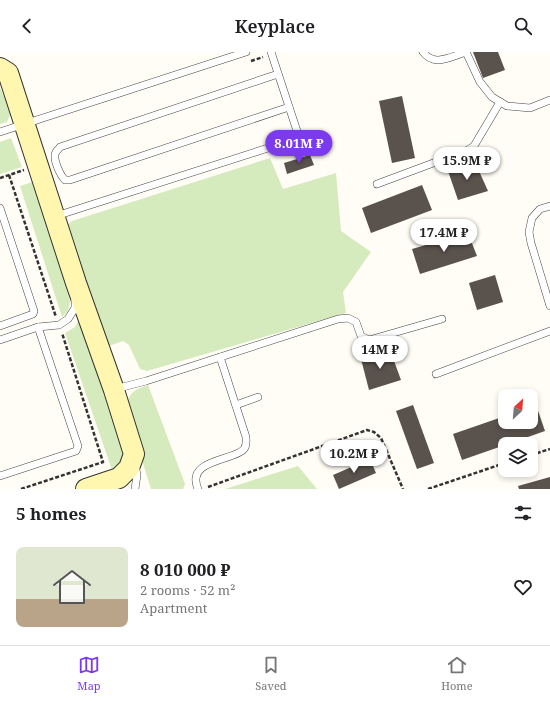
<!DOCTYPE html>
<meta charset="utf-8">
<style>
:root{--surface:#fff;--page:#f6f6f6;--text:#202124;--muted:#757577;--line:#e0e0e0;--accent:#7c3aed}
body{margin:0;font-family:"Noto Serif",serif;background:var(--page);color:var(--text);height:100vh;display:flex;flex-direction:column;font-size:15px;white-space:nowrap}
*{box-sizing:border-box;margin:0}
p{font-size:13px;color:var(--muted)}
.icon{flex:none;width:22px;height:22px;fill:none;stroke:currentColor;stroke-width:2;stroke-linecap:round;stroke-linejoin:round}
.map{position:relative;height:437px;overflow:hidden}
.details{display:flex;flex-direction:column;background:var(--surface);flex:1}
.details>*{flex:none}
.needle{width:26px;rotate:26deg}
.fabs{position:absolute;left:498px;top:337px;display:grid;gap:8px}
.fabs a{display:grid;place-items:center;width:40px;height:40px;border-radius:8px;background:var(--surface);box-shadow:0 2px 6px #0003;font-size:20px}
.price{position:absolute;translate:-50% -34px;padding:0 9px;border-radius:14px;background:#fff;color:#222;font-size:13px;line-height:26px;filter:drop-shadow(0 1px 2px #0008)}
.price::after{content:'';position:absolute;left:50%;top:24px;width:12px;height:9px;margin-left:-6px;background:inherit;clip-path:polygon(0 0,100% 0,50% 100%)}
.price.active{background:var(--accent);color:#fff}
ul{padding:0;list-style:none}
li{display:flex;align-items:center;gap:12px;height:100px;padding:0 16px}
li span{display:grid;place-items:center;flex:none;width:112px;height:80px;border-radius:8px;color:#555}
li>.icon{margin-inline-start:auto}
span .icon{width:48px;height:48px;fill:#fffc;stroke-width:1}
li b{font-size:17px}
h2{display:flex;justify-content:space-between;align-items:center;height:48px;padding:0 16px;font-size:17px}
header{display:flex;justify-content:space-between;align-items:center;height:52px;padding:0 16px;background:var(--surface);font-size:18px;font-weight:600}
.tab-bar{display:flex;justify-content:space-around;align-items:center;height:56px;border-top:1px solid var(--line);background:var(--surface);font-size:11px;color:var(--muted)}
.tab-bar a{display:grid;justify-items:center;gap:2px}
.tab-bar .active{color:var(--accent)}
.map>svg:first-child{display:block}
.green{fill:#d5ebbd}
.building{fill:#5a524d}
.lines{fill:none;stroke-linecap:round;stroke-linejoin:round}
.lane-casing{stroke:#444;stroke-width:8}
.secondary-casing{stroke:#333;stroke-width:22}
.path{stroke:#333;stroke-width:2.5;stroke-dasharray:4 2;stroke-linecap:butt}
.lane{stroke:#fff;stroke-width:7}
.secondary{stroke:#fff6b0;stroke-width:20}
</style>
<header><svg class="icon" aria-label="back" viewBox="0 0 24 24"><path d="M15 5l-7 7 7 7"/></svg>Keyplace<svg class="icon" aria-label="search" viewBox="0 0 24 24"><circle cx="10" cy="10" r="6"/><path d="M15 15l6 6"/></svg></header>
<div class="map">
<svg width="550" height="437" viewBox="0 0 550 437">
<rect width="100%" height="100%" fill="#fffdf5"/>
<g class="green">
<polygon points="0,36 11,60 7,70 0,72"/>
<polygon points="11,86 22,115 0,122 0,90"/>
<polygon points="270,106 283,137 336,121 341,179 371,200 343,240 346,261 147,319 140,317 129,293 123,289 106,295 68,173 72,169"/>
<polygon points="38,128 61,200 63,227 70,249 68,259 62,265 20,134"/>
<polygon points="80,265 128,409 113,421 65,281 75,275"/>
<path d="M148,333L185,432L183,437H151L126,356C129,340 134,338 148,333Z"/>
<polygon points="298,414 317,437 225,437"/>
</g>
<g class="building">
<polygon points="473,0 498,0 505,18 483,26"/>
<polygon points="402,44 415,106 392,111 379,49"/>
<polygon points="310,103 314,113 287,122 284,111"/>
<polygon points="475,110 488,139 458,148 448,119"/>
<polygon points="422,133 432,158 371,181 362,156"/>
<polygon points="468,181 477,204 420,222 412,197"/>
<polygon points="495,223 503,250 477,258 469,231"/>
<polygon points="390,298 401,328 369,338 361,307"/>
<polygon points="531,344 533,344 545,379 462,408 453,382 505,364 505,370 531,370"/>
<polygon points="413,353 434,411 417,417 396,359"/>
<polygon points="370,407 376,421 339,437 333,423"/>
<polygon points="550,425 550,437 519,437 518,434"/>
</g>
<g class="lines">
<defs>
<g id="lane">
<path d="M423,0C434,15 450,5 466,0"/>
<polyline points="466,0 480,30 492,45 507,54 530,56 550,48"/>
<path d="M278,22L60,95C59,97 57,98 56,100C52,106 60,123 65,128H70L289,55"/>
<polyline points="0,80 246,0"/>
<polyline points="296,87 299,99"/>
<polyline points="377,132 468,98 474,94 500,50"/>
<polyline points="550,154 540,157 532,166 529,180 531,191 550,254"/>
<polyline points="0,156 34,259 33,262 0,274"/>
<polyline points="56,164 296,87 298,82 271,0"/>
<polyline points="0,288 38,275 59,273 68,267 75,256 75,247"/>
<polyline points="436,322 550,279"/>
<polyline points="115,337 146,329 338,267 348,266 356,270 361,284 369,288 442,267"/>
<polyline points="236,353 258,345"/>
<polyline points="135,413 137,423 135,437"/>
<polyline points="0,424 76,399 78,394 38,275"/>
<path d="M198,437C185,407 234,409 244,397C247,393 246,390 246,385L220,305"/>
</g>
<polyline id="secondary" points="0,16 8,21 76,231 114,338 134,402 129,416 119,426 86,437"/>
</defs>
<use href="#lane" class="lane-casing"/>
<use href="#secondary" class="secondary-casing"/>
<g class="path">
<polyline points="251,9 263,5"/>
<polyline points="9,123 56,265"/>
<polyline points="0,126 24,118"/>
<polyline points="531,403 550,397"/>
<polyline points="208,435 367,378 374,380 381,386 403,437"/>
<polyline points="21,437 103,410 62,281"/>
<polyline points="428,437 505,411"/>
</g>
<use href="#lane" class="lane"/>
<use href="#secondary" class="secondary"/>
</g>
</svg>
<div class="fabs">
<a><svg class="needle" viewBox="-14 -14 28 28"><path d="M0-13l5 13h-10z" fill="#e53935"/><path d="M0 13l5-13h-10z" fill="#757577"/></svg></a>
<a><svg class="icon" aria-label="layers" viewBox="0 0 24 24"><path d="M12 4l9 5-9 5-9-5zM3 14l9 5 9-5"/></svg></a>
</div>
<b class="price active" style="left:299px;top:112px">8.01M ₽</b>
<b class="price" style="left:467px;top:129px">15.9M ₽</b>
<b class="price" style="left:444px;top:201px">17.4M ₽</b>
<b class="price" style="left:380px;top:318px">14M ₽</b>
<b class="price" style="left:354px;top:422px">10.2M ₽</b>
</div>
<section class="details">
<h2>5 homes<svg class="icon" aria-label="filters" viewBox="0 0 24 24"><path d="M4 7h16M4 17h16"/><circle cx="9" cy="7" r="2"/><circle cx="15" cy="17" r="2"/></svg></h2>
<ul>
<li><span style="background:linear-gradient(#dfe7d0 65%,#b9a48a 0)"><svg class="icon" aria-label="home" viewBox="0 0 24 24"><path d="M3 11l9-7 9 7M6 9v11h12V9"/></svg></span><div><b>8 010 000 ₽</b><p>2 rooms · 52 m²</p><p>Apartment</p></div><svg class="icon" aria-label="heart" viewBox="0 0 24 24"><path d="M12 20l-8-8c-3-5 5-10 8-4 3-6 11-1 8 4z"/></svg></li>
</ul>
</section>
<nav class="tab-bar">
<a class="active"><svg class="icon" aria-label="map" viewBox="0 0 24 24"><path d="M3 6l6-2 6 2 6-2v14l-6 2-6-2-6 2zM9 4v14M15 6v14"/></svg>Map</a>
<a><svg class="icon" aria-label="saved" viewBox="0 0 24 24"><path d="M7 4h10v16l-5-4-5 4z"/></svg>Saved</a>
<a><svg class="icon" aria-label="home" viewBox="0 0 24 24"><path d="M3 11l9-7 9 7M6 9v11h12V9"/></svg>Home</a>
</nav>
